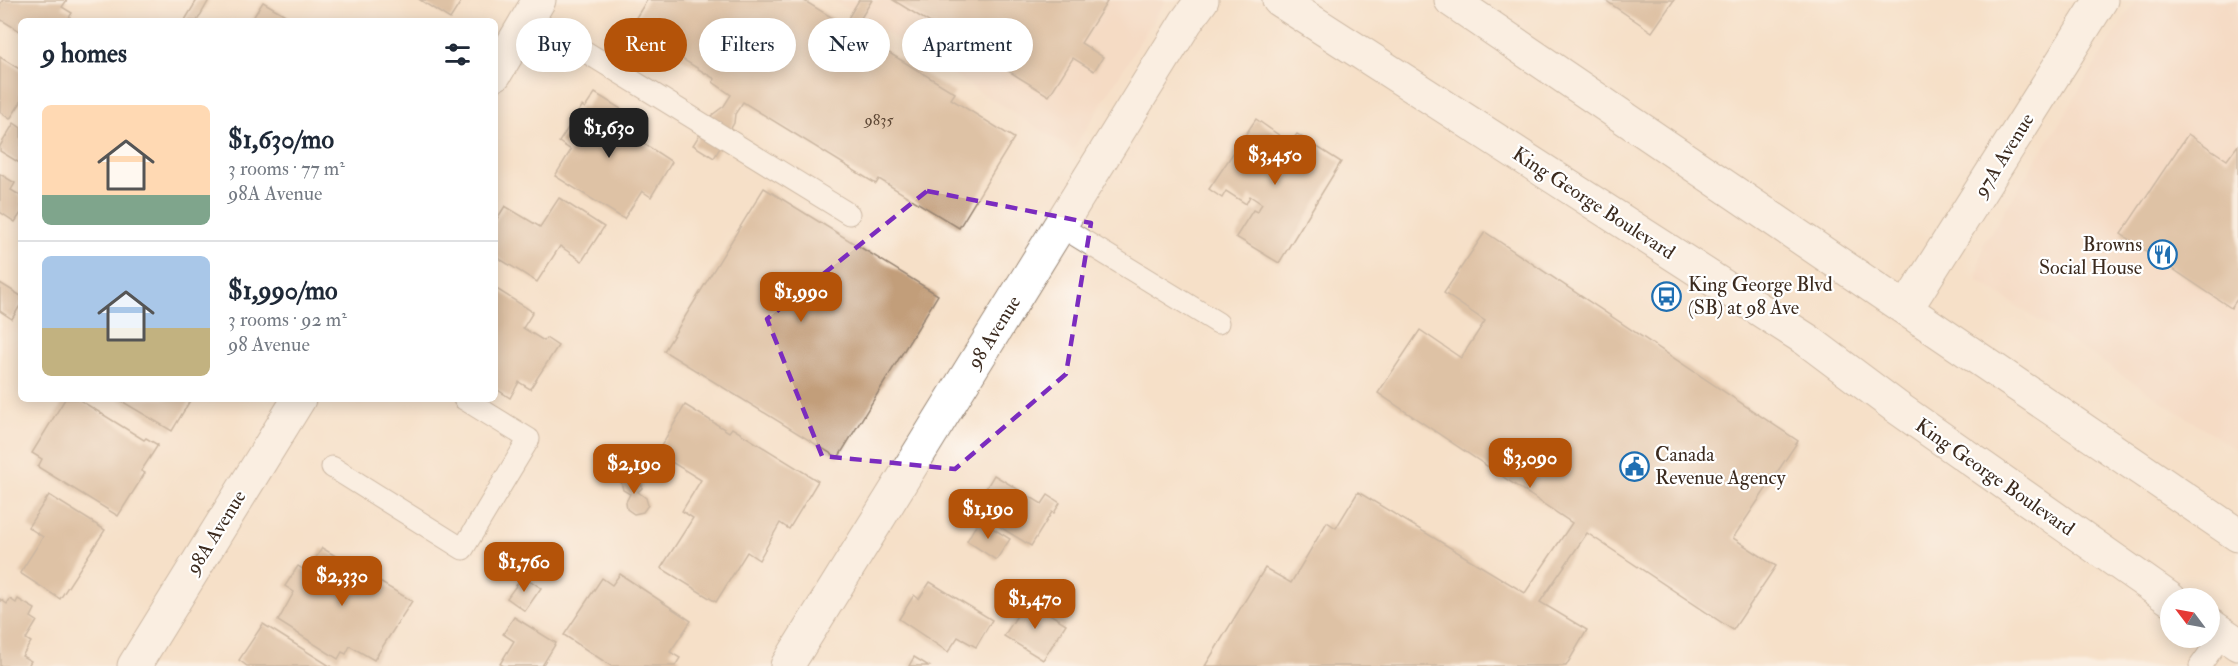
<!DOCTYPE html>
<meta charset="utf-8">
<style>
:root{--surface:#fff;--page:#f6f6f7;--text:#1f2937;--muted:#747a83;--line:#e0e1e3;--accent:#b45309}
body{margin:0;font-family:"IM FELL Double Pica",serif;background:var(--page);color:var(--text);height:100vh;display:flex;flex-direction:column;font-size:22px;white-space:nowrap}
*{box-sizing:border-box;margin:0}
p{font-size:20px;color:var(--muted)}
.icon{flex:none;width:33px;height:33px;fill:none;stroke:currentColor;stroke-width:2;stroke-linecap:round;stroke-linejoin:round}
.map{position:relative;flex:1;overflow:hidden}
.side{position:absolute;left:18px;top:18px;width:480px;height:384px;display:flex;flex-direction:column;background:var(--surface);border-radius:9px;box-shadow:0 3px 15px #0003}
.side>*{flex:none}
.top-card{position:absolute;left:516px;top:18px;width:570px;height:54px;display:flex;gap:12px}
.needle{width:39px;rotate:302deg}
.tools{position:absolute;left:2160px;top:588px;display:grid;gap:12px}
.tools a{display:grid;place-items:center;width:60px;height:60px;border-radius:50%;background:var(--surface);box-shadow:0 3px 15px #0003;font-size:30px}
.price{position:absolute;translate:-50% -51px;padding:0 14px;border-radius:12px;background:var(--accent);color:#fff;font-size:20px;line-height:39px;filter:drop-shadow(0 2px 3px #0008)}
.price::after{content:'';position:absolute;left:50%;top:36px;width:18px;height:14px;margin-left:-9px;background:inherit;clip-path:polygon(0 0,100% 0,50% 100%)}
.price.selected{background:#222;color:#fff}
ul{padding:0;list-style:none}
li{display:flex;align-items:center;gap:18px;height:150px;padding:0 24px}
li+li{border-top:2px solid var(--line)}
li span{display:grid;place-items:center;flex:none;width:168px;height:120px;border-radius:9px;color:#555}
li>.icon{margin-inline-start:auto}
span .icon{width:72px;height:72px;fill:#fffc;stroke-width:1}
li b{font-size:26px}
h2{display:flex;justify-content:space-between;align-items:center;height:72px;padding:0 24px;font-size:26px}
.pill{padding:0 21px;border-radius:27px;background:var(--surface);box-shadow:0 3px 15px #0003;font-size:21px;line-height:54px}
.pill.selected{background:var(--accent);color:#fff}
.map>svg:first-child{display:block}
.built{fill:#f3d4bf}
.building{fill:#c29e7a}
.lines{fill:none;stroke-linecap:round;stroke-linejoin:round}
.lane-casing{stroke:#988573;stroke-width:23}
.street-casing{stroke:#988573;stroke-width:35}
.secondary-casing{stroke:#988573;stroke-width:35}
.primary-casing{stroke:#988573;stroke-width:35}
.lane{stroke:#fff;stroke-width:21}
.street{stroke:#fff;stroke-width:33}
.secondary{stroke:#fff;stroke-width:33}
.primary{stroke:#fff;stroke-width:33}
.marked{fill:none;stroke:#7b2cbf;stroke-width:4.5;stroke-dasharray:12 8;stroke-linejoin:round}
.labels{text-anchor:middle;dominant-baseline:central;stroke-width:4.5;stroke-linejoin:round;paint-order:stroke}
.number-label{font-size:16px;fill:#5d4735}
.street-label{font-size:20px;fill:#3b2a1e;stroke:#fff}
.poi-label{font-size:20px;fill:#3b2a1e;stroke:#fff;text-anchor:start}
</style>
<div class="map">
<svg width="2238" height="666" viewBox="0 0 2238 666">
<rect width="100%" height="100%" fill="#fff"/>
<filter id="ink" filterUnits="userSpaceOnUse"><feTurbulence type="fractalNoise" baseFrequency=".0167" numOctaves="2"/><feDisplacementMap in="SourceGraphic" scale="12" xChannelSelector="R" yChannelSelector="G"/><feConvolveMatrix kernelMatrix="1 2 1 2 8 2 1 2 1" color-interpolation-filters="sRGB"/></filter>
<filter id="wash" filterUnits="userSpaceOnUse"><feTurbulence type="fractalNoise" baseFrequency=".008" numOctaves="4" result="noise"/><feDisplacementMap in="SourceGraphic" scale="24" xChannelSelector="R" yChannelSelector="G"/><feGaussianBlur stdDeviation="1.35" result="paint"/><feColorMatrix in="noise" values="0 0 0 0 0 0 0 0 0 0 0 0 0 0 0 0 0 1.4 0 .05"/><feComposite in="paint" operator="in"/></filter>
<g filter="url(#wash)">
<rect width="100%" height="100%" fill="#f6e0c8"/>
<g class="built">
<polygon points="833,0 1166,0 1073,150"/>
<polygon points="2136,0 2238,0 2238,451 1977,280 1984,243"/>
</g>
<g id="blocks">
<g class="building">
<polygon points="3,0 67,0 62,7 72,13 67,21 56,19 54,21 21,21 21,32 0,19 0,4"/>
<polygon points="197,0 209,0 197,21 187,21 185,20"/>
<polygon points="420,0 462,0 450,19"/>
<polygon points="647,0 803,0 844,25 859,0 872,0 853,31 955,93 951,99 1014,138 959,228 879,179 876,184 743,102 735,114 734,123 714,158 693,145 712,115 724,106 731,95 713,82 715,79 630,27"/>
<polygon points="893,0 1103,0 1107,2 1081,43 1103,57 1094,71 1073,58 1049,96"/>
<polygon points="1605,0 1674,0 1652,32"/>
<polygon points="263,2 287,16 284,21 251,21"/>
<polygon points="0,57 21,70 21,102 10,119 0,112"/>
<polygon points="595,93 629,114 620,128 672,162 651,197 642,191 624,219 555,176 571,150 559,142 582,106 585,108"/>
<polygon points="1256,119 1290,143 1297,134 1341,162 1279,263 1236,237 1253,210 1257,212 1262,204 1250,196 1246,204 1226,191 1222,198 1209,189"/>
<polygon points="14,123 21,128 21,164 0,151 0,146"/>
<polygon points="2188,134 2227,160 2238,145 2238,298 2231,308 2121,234"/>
<polygon points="0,174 15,183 11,190 21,196 21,213 15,222 0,212"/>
<polygon points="764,188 938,295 838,458 664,351"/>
<polygon points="559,198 604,227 582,261 560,246 537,282 495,256 495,222 505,206 540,227"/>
<polygon points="1485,232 1798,441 1733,538 1776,566 1733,630 1587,533 1540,602 1587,630 1566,666 1205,666 1265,568 1291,583 1327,522 1336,528 1358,492 1525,593 1572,523 1378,393 1420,330 1461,358 1485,321 1444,293"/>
<polygon points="0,283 21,296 21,304 12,319 0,311"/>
<polygon points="495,288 533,312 523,328 544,341 546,338 558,346 530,389 519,382 510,398 495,388"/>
<polygon points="65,399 78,399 144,440 146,438 158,445 141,471 145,473 118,516 38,467 42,459 32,453"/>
<polygon points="118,399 191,399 172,431"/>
<polygon points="685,405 729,432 732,428 818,481 789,529 780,523 759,560 747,552 716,602 661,568 693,518 682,511 701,480 657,453"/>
<polygon points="630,474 640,478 642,488 638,492 646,498 648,505 643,512 634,514 627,509 626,502 630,494 623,490 621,481"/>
<polygon points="994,475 1042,504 1048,495 1060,503 1054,513 1052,512 1031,546 973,510"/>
<polygon points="49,495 105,530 60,599 20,573 43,537 28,527"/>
<polygon points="979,520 1010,539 996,560 967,541"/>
<polygon points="322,548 412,601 374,660 350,646 346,654 342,652 338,659 278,621 294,592 285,586 298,566 307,572"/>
<polygon points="620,574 691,621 670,652 680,658 675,666 611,666 564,635 602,578 612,585"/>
<polygon points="523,576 541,588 525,611 507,598"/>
<polygon points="930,582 992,620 976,647 958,637 948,652 899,619 914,595 919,599"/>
<polygon points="0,599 7,604 10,599 16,603 18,599 35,609 31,617 37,621 26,639 31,642 22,656 31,661 28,666 0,666"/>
<polygon points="1027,600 1066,624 1043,660 1004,636"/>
<polygon points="514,617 556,643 542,666 504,666 500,664 514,641 503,634"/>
<polygon points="263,624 330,666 247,666 239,660"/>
<polygon points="914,657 929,666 909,666"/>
</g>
</g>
</g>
<g filter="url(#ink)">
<use href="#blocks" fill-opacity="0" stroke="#988573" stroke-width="1.5"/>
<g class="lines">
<defs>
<g id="lane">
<polyline points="529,17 849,214"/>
<polyline points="1060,226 1218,323"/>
<polyline points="332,467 463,549 529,439 464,399"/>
<polyline points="2200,666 2223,634"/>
</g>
<polyline id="street" points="1906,309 2101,0"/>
<g id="secondary">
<polyline points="495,74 539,0"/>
<polyline points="134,666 299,399"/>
<polyline points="787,666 1186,22 1202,0"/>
</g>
<g id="primary">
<polyline points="1279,0 1807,340 1895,406 2170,599"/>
<polyline points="1451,0 2238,535"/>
<polyline points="2210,625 2238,644"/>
</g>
</defs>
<use href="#lane" class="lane-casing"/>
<use href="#street" class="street-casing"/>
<use href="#secondary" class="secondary-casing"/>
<use href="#primary" class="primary-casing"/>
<use href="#lane" class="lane"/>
<use href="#street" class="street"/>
<use href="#secondary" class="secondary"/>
<use href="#primary" class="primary"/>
</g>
</g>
<path d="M0 0H2238V666H0ZM927,191L1091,223L1066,374L955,469L822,456L767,319Z" fill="#f6e0c8" fill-opacity=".55" fill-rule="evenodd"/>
<path class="marked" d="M927,191L1091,223L1066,374L955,469L822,456L767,319Z"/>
<defs>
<symbol id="restaurant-ring" viewBox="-11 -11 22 22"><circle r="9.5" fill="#fff" stroke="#1f6fb2" stroke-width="1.5"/><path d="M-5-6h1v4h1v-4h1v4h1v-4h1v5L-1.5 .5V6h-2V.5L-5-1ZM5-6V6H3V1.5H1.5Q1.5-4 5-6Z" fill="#1f6fb2"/></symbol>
<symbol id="bus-ring" viewBox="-11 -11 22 22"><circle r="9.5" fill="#fff" stroke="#1f6fb2" stroke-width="1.5"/><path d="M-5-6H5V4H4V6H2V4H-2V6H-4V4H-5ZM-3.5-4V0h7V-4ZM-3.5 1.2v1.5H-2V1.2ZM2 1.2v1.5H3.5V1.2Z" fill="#1f6fb2"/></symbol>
<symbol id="civic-ring" viewBox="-11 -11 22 22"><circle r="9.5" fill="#fff" stroke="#1f6fb2" stroke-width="1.5"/><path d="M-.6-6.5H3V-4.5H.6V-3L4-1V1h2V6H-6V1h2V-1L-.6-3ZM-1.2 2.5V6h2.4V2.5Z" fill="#1f6fb2"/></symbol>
</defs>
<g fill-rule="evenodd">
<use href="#restaurant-ring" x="2146" y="238" width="33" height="33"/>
<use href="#bus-ring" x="1650" y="280" width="33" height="33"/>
<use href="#civic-ring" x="1618" y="450" width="33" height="33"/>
</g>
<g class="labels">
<g class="number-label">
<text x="879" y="120">9835</text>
</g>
<g class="street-label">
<text transform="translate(2004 155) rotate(-58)">97A Avenue</text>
<text transform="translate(1594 203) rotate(33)">King George Boulevard</text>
<text transform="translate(994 332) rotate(-58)">98 Avenue</text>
<text transform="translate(1995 477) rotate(35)">King George Boulevard</text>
<text transform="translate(216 532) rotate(-58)">98A Avenue</text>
</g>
<g class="poi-label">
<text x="2142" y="244" text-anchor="end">Browns<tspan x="2142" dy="23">Social House</tspan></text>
<text x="1688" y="284">King George Blvd<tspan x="1688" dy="23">(SB) at 98 Ave</tspan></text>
<text x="1655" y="454">Canada<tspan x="1655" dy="23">Revenue Agency</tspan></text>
</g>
</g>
</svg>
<div class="tools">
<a><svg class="needle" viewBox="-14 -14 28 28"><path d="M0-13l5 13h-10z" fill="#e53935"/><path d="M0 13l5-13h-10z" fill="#747a83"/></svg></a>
</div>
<b class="price selected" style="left:609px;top:159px">$1,630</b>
<b class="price" style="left:1275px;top:186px">$3,450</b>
<b class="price" style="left:801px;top:323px">$1,990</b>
<b class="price" style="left:1530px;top:489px">$3,090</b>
<b class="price" style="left:634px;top:495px">$2,190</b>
<b class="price" style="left:988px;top:540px">$1,190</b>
<b class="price" style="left:524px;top:593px">$1,760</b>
<b class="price" style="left:342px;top:607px">$2,330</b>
<b class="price" style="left:1035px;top:630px">$1,470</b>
<div class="top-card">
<a class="pill">Buy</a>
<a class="pill selected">Rent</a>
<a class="pill">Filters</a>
<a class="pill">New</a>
<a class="pill">Apartment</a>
</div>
<section class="side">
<h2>9 homes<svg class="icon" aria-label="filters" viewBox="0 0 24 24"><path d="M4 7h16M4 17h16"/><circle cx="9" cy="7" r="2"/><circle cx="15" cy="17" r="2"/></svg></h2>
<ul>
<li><span style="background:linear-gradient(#ffd9b3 75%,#7fa58c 0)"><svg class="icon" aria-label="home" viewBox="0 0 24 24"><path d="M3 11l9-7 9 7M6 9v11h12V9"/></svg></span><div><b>$1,630/mo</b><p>3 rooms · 77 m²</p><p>98A Avenue</p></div></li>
<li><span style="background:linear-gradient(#a9c7e8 60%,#c2b280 0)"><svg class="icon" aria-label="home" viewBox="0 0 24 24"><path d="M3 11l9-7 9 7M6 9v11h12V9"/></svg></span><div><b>$1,990/mo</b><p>3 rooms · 92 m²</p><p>98 Avenue</p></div></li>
</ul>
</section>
</div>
